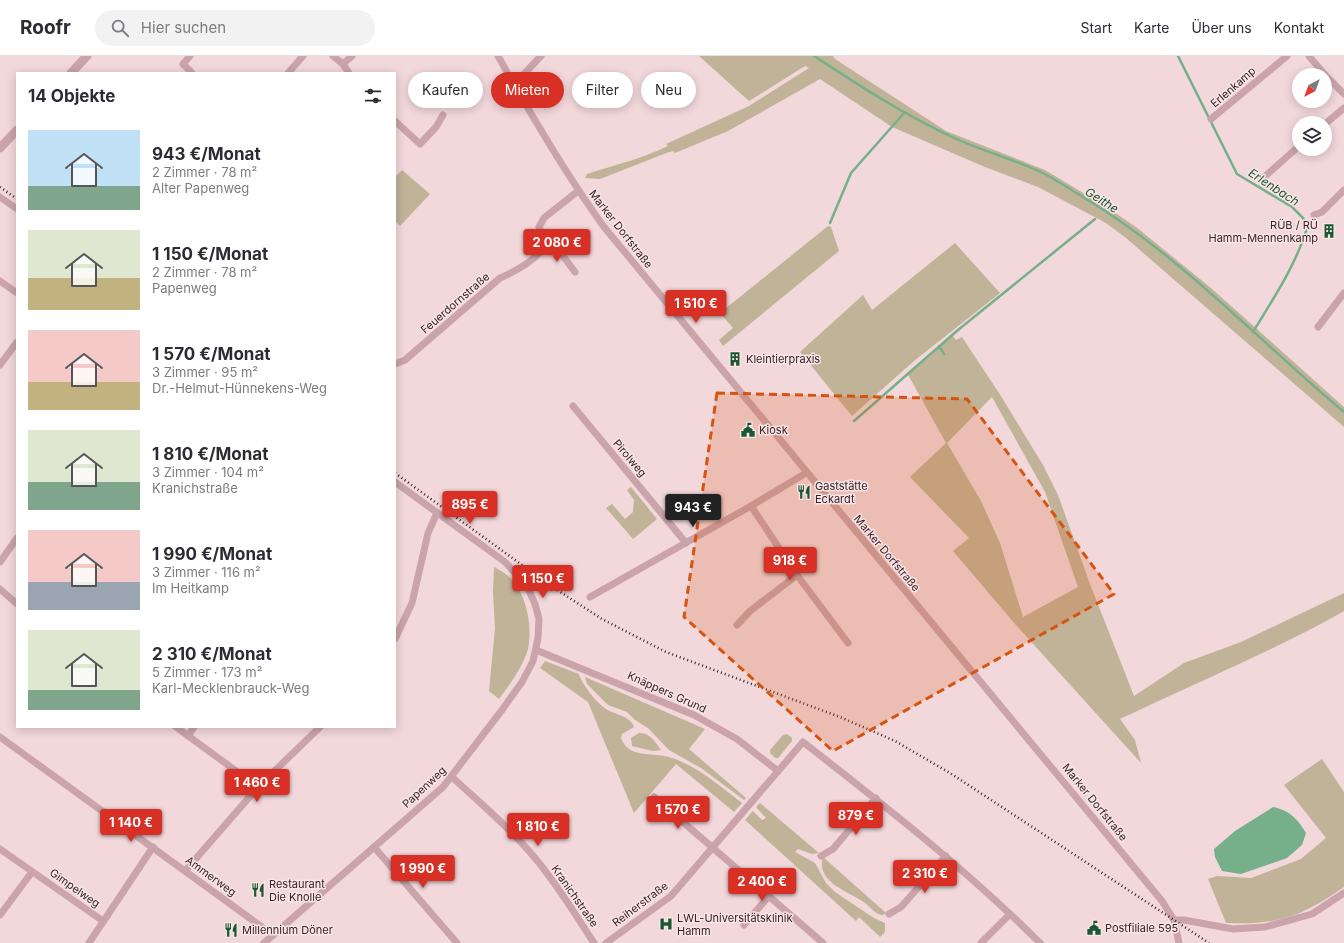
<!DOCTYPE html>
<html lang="de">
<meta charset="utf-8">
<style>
:root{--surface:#fff;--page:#f2f2f3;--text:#2b2b33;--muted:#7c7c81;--line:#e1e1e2;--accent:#d93025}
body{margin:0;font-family:Inter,sans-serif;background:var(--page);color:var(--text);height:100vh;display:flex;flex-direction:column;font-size:15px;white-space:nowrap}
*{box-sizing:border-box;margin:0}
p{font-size:13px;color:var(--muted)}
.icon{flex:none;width:22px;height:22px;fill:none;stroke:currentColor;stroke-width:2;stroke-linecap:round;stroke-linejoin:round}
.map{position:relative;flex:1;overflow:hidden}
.drawer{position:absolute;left:16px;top:16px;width:380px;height:656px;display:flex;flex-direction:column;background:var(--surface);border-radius:0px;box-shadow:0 2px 10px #0003}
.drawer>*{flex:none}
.hud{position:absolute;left:408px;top:16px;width:380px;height:36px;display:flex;gap:8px}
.needle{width:26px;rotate:221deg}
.fabs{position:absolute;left:1292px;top:12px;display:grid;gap:8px}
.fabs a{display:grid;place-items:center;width:40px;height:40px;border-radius:50%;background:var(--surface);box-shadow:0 2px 10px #0003;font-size:20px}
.price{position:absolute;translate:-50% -34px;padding:0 9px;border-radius:4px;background:var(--accent);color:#fff;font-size:13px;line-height:26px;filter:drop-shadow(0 1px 2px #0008)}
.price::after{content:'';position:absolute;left:50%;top:24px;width:12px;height:9px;margin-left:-6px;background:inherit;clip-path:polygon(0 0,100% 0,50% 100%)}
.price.active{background:#222;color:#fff}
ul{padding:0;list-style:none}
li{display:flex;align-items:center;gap:12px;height:100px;padding:0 12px}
li span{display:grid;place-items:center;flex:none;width:112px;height:80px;border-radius:0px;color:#555}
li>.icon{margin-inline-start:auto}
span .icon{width:48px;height:48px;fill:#fffc;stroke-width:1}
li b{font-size:17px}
h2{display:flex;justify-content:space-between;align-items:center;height:48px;padding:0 12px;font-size:17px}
.tag{padding:0 14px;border-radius:18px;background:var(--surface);box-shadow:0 2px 10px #0003;font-size:14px;line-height:36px}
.tag.active{background:var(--accent);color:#fff}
header{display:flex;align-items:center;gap:24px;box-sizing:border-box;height:56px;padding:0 20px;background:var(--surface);border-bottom:1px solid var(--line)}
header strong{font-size:19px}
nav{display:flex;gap:22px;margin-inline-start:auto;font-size:14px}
.search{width:280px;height:36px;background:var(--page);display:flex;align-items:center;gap:10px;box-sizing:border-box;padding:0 14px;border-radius:22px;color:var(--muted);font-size:15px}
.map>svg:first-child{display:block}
.green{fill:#c1b397;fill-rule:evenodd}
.water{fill:#75b08b}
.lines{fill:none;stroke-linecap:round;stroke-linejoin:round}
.stream{stroke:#75b08b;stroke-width:2.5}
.minor{stroke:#caa3ab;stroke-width:7}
.tertiary{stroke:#caa3ab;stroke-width:9}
.rail{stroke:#35252b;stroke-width:2.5;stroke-dasharray:1 3;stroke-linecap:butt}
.marked{fill:#d6540f;fill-opacity:0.2;stroke:#d6540f;stroke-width:3;stroke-dasharray:8 5;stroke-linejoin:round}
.labels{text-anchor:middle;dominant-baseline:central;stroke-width:3;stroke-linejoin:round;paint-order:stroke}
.street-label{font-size:11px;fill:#35252b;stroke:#fae4e6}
.poi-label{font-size:11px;fill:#35252b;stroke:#fae4e6;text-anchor:start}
.water-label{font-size:12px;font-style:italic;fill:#195832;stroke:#fae4e6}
</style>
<header>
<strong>Roofr</strong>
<div class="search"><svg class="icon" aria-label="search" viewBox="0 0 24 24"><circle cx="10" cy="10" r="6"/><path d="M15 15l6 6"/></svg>Hier suchen</div>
<nav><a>Start</a><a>Karte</a><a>Über uns</a><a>Kontakt</a></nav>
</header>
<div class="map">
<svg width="1344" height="887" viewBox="0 0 1344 887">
<rect width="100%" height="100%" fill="#f2d7db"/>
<g class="green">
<path d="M699,0H833L835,3L946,75L1045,114L1105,150L1136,171L1211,232L1344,351V371L1126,182L1106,167L1038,131L985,111L892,71L820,23L728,75L675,97L673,95L669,96L600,123L585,122L587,118C614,109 642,103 668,90L666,88L749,50L809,12L805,10L749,45Z"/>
<polygon points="402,114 430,138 400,170 395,165 395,121"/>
<polygon points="828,170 831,171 839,195 723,290 719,284 733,272 720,257"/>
<polygon points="955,187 1000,237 914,305 852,360 800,296 863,239 872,254"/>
<path d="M952,279L956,284L962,281L999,337L1043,409L1058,439L1090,528L1134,640L1184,607L1241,586L1344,537V555C1272,596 1195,627 1120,663L1135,684L1141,707L1015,568L953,495L969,482L910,421L946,387L907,317ZM992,341L1045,436L1078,531L1023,561L1000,487L981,445L947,387Z"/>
<polygon points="631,431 657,463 633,483 606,452 612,448 625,463 633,456 634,444 627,434"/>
<path d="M494,511C498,513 503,516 507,519C526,535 533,569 528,593C523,611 510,628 499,643L489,635L495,572L493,536Z"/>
<path d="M545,605L579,618C582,629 597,647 606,653C615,659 631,660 634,671L622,678L621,682C629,703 651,696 669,701C696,709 720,730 742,747L734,756L676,708L634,757L588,646L540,612Z"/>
<polygon points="585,621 705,673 689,693 746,742 744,744 701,712 669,694 648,672 635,664 627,656 608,649 587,628"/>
<path d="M639,677C650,676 656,687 661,694L653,695L632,690L631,682Z"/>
<polygon points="787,678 792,682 792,685 778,702 775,702 770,697 770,694 783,679"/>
<path d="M1322,703L1344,736V831C1320,848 1293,864 1263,866C1251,868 1238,867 1226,867L1208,823L1217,820L1251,822L1301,803L1326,782L1284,729Z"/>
<polygon points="760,747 819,797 812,798 798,793 795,796 815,807 826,827 835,836 874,862 885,867 885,876 880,881 859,861 856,865 745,764 753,755 762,764 766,762 756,751"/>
<path d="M823,801L886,857L883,859C875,859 871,851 865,847C851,836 815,827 823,801Z"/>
</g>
<path class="water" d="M1273,751C1291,755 1297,763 1306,777L1302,789L1287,802L1241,818L1222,815L1215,801L1214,793L1235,775Z"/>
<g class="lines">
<g class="stream">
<path d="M814,0C857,28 901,57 948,79C978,94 1011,102 1041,116C1058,125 1075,136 1091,146C1185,204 1260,286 1344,356"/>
<path d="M1178,0L1237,118L1292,151L1303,162L1307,172C1296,209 1273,243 1253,276"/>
<polyline points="830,167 851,117 905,56"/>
<polyline points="939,290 944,298"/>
<polyline points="854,365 958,274 1095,163"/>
</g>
<g class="minor">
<polyline points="190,0 183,8 192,17"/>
<polyline points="333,0 343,8 352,0"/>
<path d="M498,0C531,59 565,117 604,171L1162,845L1174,864L1179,887"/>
<polyline points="1309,0 1325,19"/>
<polyline points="343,8 349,17"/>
<polyline points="288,17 303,0"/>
<polyline points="1325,19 1344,38"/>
<polyline points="513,26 522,20 541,0"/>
<polyline points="1211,63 1287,0"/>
<polyline points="395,65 420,88 436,71 443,59"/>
<polyline points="1325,68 1344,52"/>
<polyline points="1262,123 1299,90"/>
<polyline points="0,141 17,153"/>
<polyline points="1314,159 1322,156 1344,134"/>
<polyline points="547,187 555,189 575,216"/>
<polyline points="0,225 17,237"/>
<polyline points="1318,271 1344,237"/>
<path d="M395,308L405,304L500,222C516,215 538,203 547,187L539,171L544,162L578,135"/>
<polyline points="0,309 17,286"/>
<polyline points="573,350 686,487"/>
<polyline points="751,450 797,519 848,587"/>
<polyline points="0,506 17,482"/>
<polyline points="0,533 17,548"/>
<polyline points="590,541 751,450 806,417"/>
<polyline points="737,569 750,555 797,519"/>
<polyline points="395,583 412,547 428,477 437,457"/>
<polyline points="536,594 694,659 737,683 778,715"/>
<polyline points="176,671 258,731"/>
<polyline points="188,680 194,671"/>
<polyline points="0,681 273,879"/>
<path d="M452,721C480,747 510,772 535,802C557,828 575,858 594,887"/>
<polyline points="654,741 823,887"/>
<polyline points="374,791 457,887"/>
<polyline points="0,793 103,865"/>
<polyline points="821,800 833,793 876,742"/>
<polyline points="186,814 258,731 320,671"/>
<polyline points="889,858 901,851 946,800"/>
<polyline points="0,859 32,816"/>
<polyline points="1174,864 1184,864 1233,873 1265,871 1312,858 1344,837"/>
<polyline points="744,869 769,840"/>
<polyline points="89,887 153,791"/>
<polyline points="264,887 443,731 502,654 522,626 533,605 538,582 539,563 535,548 527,530 505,506 395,426"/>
<path d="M606,887L671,840L803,686C885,750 967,814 1040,887"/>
<polyline points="981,887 1010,858"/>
</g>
<g class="tertiary">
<polyline points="71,17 87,0"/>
<polyline points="0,92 17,74"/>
</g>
<g class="rail">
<polyline points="0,131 17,143"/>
<polyline points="395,417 551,530 602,563 666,596 840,661 895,685 950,717 1209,887"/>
</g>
</g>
<path class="marked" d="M717,337L967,343L1114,538L833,695L684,561Z"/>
<defs>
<symbol id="building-bare" viewBox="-9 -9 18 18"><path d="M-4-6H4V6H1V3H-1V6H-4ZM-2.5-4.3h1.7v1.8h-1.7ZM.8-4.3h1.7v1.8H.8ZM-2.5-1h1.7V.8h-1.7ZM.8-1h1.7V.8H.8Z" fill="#195832" stroke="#fae4e6" stroke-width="2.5" paint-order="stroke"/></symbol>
<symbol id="civic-bare" viewBox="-9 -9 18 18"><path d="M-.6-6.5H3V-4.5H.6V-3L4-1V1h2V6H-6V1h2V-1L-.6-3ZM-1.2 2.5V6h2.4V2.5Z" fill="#195832" stroke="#fae4e6" stroke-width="2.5" paint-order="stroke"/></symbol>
<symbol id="restaurant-bare" viewBox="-9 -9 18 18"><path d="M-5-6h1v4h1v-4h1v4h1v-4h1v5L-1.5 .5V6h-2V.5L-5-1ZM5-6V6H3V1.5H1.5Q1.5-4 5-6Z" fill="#195832" stroke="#fae4e6" stroke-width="2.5" paint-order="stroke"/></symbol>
<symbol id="hospital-bare" viewBox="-9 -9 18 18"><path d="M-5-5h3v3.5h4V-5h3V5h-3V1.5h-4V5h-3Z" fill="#195832" stroke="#fae4e6" stroke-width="2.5" paint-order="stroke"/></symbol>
</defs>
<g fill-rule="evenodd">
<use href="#building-bare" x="1319" y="165" width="20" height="20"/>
<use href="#building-bare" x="725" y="293" width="20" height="20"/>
<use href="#civic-bare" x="738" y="364" width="20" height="20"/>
<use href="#restaurant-bare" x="794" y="426" width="20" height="20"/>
<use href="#restaurant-bare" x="248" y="824" width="20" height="20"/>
<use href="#hospital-bare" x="656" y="858" width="20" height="20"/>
<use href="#civic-bare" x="1084" y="862" width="20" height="20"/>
<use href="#restaurant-bare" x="221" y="864" width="20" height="20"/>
</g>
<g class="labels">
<g class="street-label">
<text transform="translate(1233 31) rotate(-41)">Erlenkamp</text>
<text transform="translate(621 173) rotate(52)">Marker Dorfstraße</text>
<text transform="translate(455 247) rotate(-41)">Feuerdornstraße</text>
<text transform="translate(630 402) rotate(50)">Pirolweg</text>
<text transform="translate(887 497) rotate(50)">Marker Dorfstraße</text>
<text transform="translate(667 636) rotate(24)">Knäppers Grund</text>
<text transform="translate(424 731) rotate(-43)">Papenweg</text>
<text transform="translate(1095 746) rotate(51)">Marker Dorfstraße</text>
<text transform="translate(211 820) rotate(36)">Ammerweg</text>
<text transform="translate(75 832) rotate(35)">Gimpelweg</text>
<text transform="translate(575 840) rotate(55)">Kranichstraße</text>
<text transform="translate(640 848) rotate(-37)">Reiherstraße</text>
</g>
<g class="poi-label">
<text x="1318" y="169" text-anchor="end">RÜB / RÜ<tspan x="1318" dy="13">Hamm-Mennenkamp</tspan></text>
<text x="746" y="303">Kleintierpraxis</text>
<text x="759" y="374">Kiosk</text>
<text x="815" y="430">Gaststätte<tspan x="815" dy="13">Eckardt</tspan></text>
<text x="269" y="828">Restaurant<tspan x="269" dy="13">Die Knolle</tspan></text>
<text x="677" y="862">LWL-Universitätsklinik<tspan x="677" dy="13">Hamm</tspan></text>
<text x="1105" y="872">Postfiliale 595</text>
<text x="242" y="874">Millennium Döner</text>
</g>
<g class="water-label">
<text transform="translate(1274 131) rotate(33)">Erlenbach</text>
<text transform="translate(1102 144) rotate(32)">Geithe</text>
</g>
</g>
</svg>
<div class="fabs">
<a><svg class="needle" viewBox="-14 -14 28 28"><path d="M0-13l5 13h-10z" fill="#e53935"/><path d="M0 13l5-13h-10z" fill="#7c7c81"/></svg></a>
<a><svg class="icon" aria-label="layers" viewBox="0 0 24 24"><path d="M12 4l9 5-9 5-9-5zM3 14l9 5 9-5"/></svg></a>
</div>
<b class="price" style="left:557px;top:207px">2 080 €</b>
<b class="price" style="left:696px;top:268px">1 510 €</b>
<b class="price" style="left:470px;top:469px">895 €</b>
<b class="price active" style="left:693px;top:472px">943 €</b>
<b class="price" style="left:790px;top:525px">918 €</b>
<b class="price" style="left:543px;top:543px">1 150 €</b>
<b class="price" style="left:257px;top:747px">1 460 €</b>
<b class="price" style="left:678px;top:774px">1 570 €</b>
<b class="price" style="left:856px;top:780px">879 €</b>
<b class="price" style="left:131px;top:787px">1 140 €</b>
<b class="price" style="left:538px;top:791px">1 810 €</b>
<b class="price" style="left:423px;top:833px">1 990 €</b>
<b class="price" style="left:925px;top:838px">2 310 €</b>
<b class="price" style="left:762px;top:846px">2 400 €</b>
<div class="hud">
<a class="tag">Kaufen</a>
<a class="tag active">Mieten</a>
<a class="tag">Filter</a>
<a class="tag">Neu</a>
</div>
<section class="drawer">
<h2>14 Objekte<svg class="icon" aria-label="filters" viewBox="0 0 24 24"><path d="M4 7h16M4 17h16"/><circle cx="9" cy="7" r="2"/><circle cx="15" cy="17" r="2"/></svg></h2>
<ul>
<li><span style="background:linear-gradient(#bfe0f5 70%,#7fa58c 0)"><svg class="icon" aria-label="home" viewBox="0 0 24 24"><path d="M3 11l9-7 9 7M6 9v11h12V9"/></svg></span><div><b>943 €/Monat</b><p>2 Zimmer · 78 m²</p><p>Alter Papenweg</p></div></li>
<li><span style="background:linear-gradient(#dfe7d0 60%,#c2b280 0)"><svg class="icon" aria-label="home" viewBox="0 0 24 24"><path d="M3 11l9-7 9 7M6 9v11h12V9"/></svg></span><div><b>1 150 €/Monat</b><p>2 Zimmer · 78 m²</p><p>Papenweg</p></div></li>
<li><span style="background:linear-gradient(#f6c9c9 65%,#c2b280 0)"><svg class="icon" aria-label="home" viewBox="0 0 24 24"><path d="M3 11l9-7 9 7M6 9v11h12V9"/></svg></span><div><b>1 570 €/Monat</b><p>3 Zimmer · 95 m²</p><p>Dr.-Helmut-Hünnekens-Weg</p></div></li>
<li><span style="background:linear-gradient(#dfe7d0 65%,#7fa58c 0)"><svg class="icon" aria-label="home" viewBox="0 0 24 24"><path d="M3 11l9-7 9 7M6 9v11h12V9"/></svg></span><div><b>1 810 €/Monat</b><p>3 Zimmer · 104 m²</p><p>Kranichstraße</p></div></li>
<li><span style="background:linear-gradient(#f6c9c9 65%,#9aa5b1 0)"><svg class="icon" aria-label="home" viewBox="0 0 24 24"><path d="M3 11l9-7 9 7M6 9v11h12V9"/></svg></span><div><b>1 990 €/Monat</b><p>3 Zimmer · 116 m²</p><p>Im Heitkamp</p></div></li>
<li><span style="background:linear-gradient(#dfe7d0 75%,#7fa58c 0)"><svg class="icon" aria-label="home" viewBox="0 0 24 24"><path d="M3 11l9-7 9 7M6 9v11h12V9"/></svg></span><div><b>2 310 €/Monat</b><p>5 Zimmer · 173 m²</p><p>Karl-Mecklenbrauck-Weg</p></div></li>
</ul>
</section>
</div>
